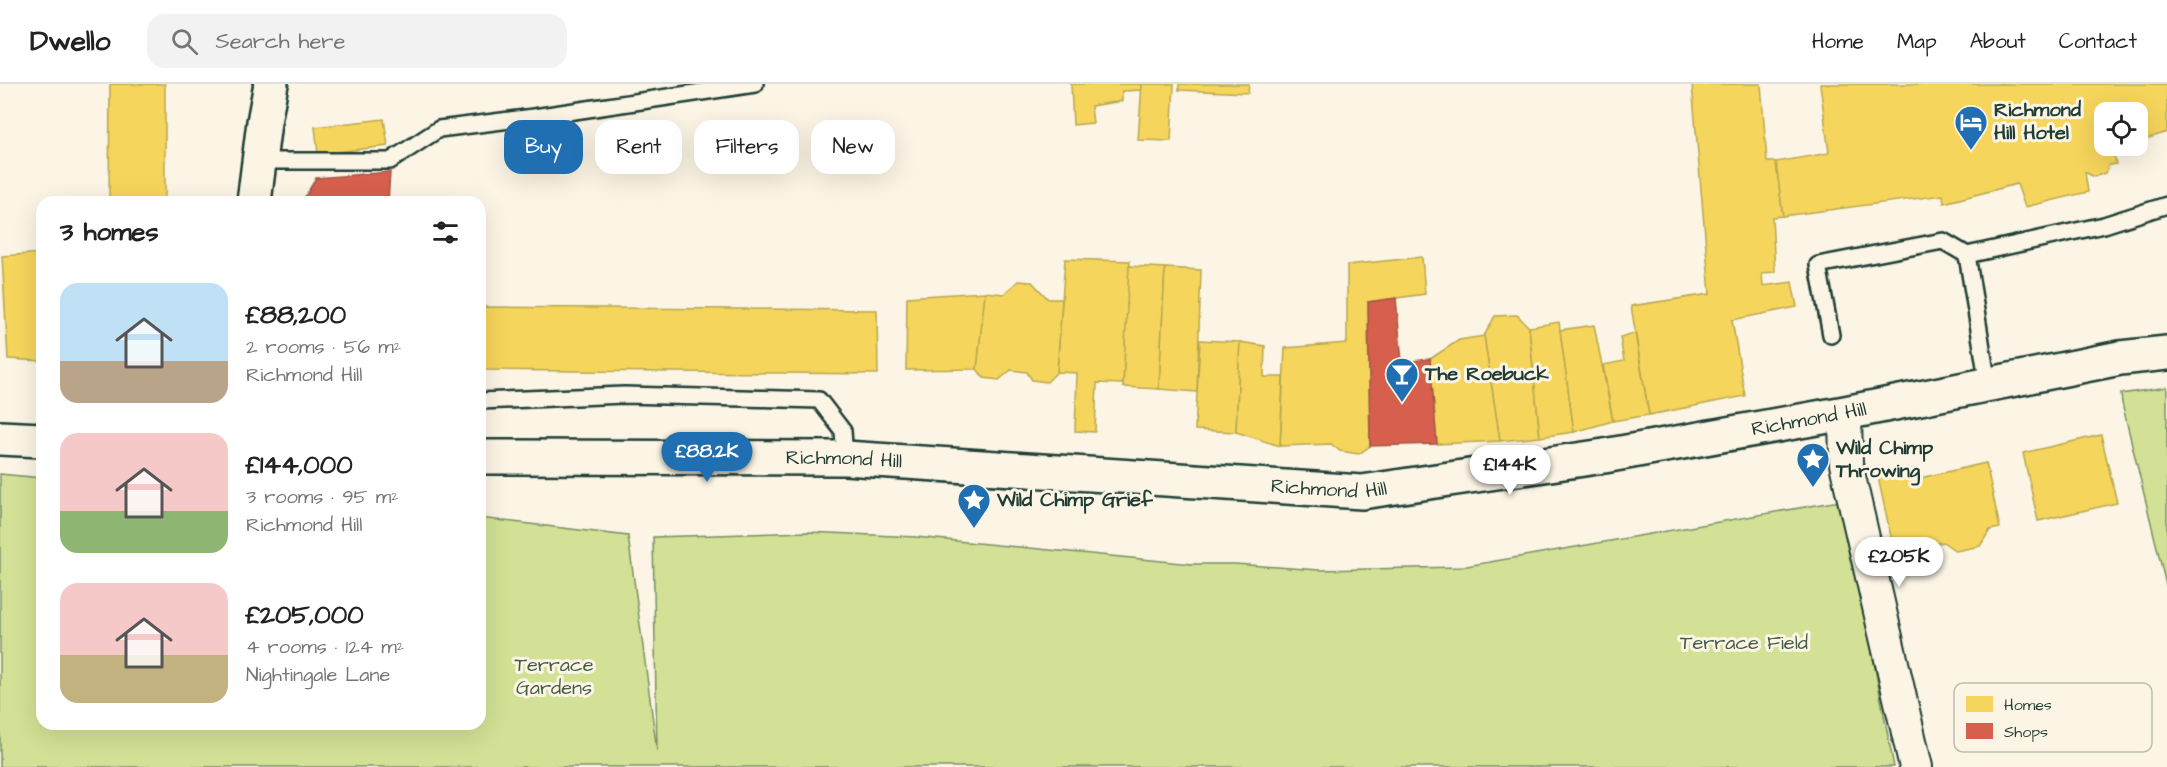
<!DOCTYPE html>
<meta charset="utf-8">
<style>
:root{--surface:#fff;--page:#f2f2f2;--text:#222;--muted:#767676;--line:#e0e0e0;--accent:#1f6fb2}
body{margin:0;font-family:"Architects Daughter",sans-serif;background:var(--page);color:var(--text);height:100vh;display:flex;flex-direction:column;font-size:22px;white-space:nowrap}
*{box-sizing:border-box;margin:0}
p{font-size:20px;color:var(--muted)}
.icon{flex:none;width:33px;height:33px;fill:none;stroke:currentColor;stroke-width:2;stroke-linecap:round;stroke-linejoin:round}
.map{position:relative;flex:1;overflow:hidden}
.side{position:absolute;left:36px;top:112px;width:450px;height:534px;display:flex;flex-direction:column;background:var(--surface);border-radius:18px;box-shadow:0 6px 24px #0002}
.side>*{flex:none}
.top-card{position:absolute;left:504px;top:36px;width:570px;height:54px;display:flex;gap:12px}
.buttons{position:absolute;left:2094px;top:18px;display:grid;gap:12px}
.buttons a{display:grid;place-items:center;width:54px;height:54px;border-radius:12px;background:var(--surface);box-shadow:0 6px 24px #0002;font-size:30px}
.price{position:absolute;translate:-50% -51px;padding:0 14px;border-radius:21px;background:#fff;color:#222;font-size:20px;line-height:39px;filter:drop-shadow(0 2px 3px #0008)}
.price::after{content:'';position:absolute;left:50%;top:36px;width:18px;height:14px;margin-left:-9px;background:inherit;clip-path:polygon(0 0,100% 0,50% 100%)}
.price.selected{background:var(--accent);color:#fff}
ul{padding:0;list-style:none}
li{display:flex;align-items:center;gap:18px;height:150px;padding:0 24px}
li span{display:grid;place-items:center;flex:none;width:168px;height:120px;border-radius:18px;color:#555}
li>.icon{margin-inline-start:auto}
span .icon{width:72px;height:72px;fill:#fffc;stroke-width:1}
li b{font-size:26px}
h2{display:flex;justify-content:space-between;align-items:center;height:72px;padding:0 24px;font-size:26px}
.tag{padding:0 21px;border-radius:18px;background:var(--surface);box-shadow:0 6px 24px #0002;font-size:21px;line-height:54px}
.tag.selected{background:var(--accent);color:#fff}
header{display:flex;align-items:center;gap:36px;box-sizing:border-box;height:84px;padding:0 30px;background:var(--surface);border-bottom:2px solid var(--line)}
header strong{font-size:28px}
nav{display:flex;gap:33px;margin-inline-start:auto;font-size:21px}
.search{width:420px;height:54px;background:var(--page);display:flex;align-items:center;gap:15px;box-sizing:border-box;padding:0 21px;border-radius:18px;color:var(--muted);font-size:22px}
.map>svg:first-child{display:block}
.green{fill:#d2e195;stroke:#788f64;stroke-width:1.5}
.homes{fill:#f6d55c;stroke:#b6a750;stroke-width:1.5}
.shops{fill:#d6604d;stroke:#9f5646;stroke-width:1.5}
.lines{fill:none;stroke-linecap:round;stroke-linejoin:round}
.service-casing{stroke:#1f3d34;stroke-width:20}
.minor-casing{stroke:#1f3d34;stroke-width:36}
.secondary-casing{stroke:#1f3d34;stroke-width:38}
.service{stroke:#fcf5e5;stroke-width:15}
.minor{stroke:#fcf5e5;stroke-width:32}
.secondary{stroke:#fcf5e5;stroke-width:33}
.labels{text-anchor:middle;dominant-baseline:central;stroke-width:6;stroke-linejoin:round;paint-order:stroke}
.poi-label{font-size:20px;font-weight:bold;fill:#1f3d34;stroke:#fcf5e5;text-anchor:start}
.street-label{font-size:20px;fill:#1f3d34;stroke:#fcf5e5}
.park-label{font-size:20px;fill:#435e47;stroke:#fcf5e5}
.key{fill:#fcf5e5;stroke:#babeb0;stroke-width:1.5}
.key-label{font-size:16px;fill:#1f3d34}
</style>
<header>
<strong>Dwello</strong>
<div class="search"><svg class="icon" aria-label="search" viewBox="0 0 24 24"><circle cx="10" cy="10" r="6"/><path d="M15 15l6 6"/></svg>Search here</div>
<nav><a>Home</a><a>Map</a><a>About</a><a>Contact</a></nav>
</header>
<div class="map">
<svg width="2167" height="683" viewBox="0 0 2167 683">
<rect width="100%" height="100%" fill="#fcf5e5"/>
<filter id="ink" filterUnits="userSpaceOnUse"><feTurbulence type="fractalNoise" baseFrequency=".0167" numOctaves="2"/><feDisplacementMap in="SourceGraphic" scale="12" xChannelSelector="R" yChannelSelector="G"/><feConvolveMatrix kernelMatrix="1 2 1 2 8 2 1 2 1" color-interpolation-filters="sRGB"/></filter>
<g filter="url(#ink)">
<g class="green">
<polygon points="2167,303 2167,505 2122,319 2121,310"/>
<polygon points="0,390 42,394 42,640 480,640 480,434 628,452 657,667 653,453 808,448 916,453 1192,480 1235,480 1319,486 1461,483 1839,417 1851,459 1894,683 0,683"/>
</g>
<g class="homes">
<polygon points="110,0 165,0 165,118 109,118"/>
<polygon points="1071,0 1142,0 1142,6 1122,7 1122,17 1091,22 1093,39 1073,41"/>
<polygon points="1142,0 1174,0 1171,57 1138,56"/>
<polygon points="1179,0 1249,0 1248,9 1179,6"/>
<polygon points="1692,0 1761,0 1767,78 1776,78 1783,132 1772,133 1775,188 1762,189 1763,202 1792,198 1797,223 1732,236 1745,312 1649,331 1631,222 1710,210"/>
<polygon points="1820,0 2167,0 2167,48 2138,58 2138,28 2104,28 2104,62 2125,62 2113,66 2116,80 2109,81 2105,89 2094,93 2085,88 2088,108 2025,123 2017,100 1944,119 1943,111 1783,132 1776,78 1829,69"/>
<polygon points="384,35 388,62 318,70 315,43"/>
<polygon points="42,169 42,277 8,275 2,172"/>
<polygon points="1422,173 1425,210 1368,218 1370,362 1359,370 1340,367 1331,360 1280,362 1285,264 1347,259 1347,181"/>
<polygon points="1065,175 1130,177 1123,300 1097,299 1095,348 1075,347 1077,289 1057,288"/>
<polygon points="1129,182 1165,184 1159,305 1123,303"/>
<polygon points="1165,184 1201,186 1197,308 1159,305"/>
<polygon points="1018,197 1032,198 1048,215 1062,215 1057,288 1047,298 1032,296 1027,288 1011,286 999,296 984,294 977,285 985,208 1004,210"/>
<polygon points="985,208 977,285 906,286 907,213"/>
<polygon points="480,223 877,226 878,290 480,286"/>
<polygon points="1517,231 1529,243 1540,353 1500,357 1484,252 1495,232"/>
<polygon points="1559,238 1574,348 1540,353 1529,243"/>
<polygon points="1594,241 1613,337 1574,348 1560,246"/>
<polygon points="1635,249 1649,331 1613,337 1603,281 1624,277 1620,253"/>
<polygon points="1484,252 1500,357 1437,360 1430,275 1459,256"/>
<polygon points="1200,256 1240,258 1236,348 1195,346"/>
<polygon points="1240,258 1265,262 1264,293 1283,293 1280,362 1236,348"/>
<polygon points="2101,351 2117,419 2038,437 2023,369"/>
<polygon points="1986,379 2000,444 1990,446 1980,462 1956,467 1943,458 1931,461 1923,475 1904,478 1895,471 1878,393 1918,384 1920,394"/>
</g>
<g class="shops">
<polygon points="390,88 388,118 302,118 316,94"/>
<polygon points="1396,214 1402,278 1430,275 1437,360 1370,362 1368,218"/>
</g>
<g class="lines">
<defs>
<g id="service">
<polyline points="260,77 390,77 439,45 534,33 755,0"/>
<polyline points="1967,171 1988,301"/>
<polyline points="1831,251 1818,181 1943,157 1967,171 2104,141 2167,121"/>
<polyline points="480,317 624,311 819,316 843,347 845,374"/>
</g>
<polyline id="minor" points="1845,329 1846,380 1916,683"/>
<g id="secondary">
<polyline points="254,118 264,38 271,0"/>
<polyline points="0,354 42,356"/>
<path id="s1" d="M480,373L845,374L1362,408L1604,372L1845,329L2120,274L2167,269"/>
</g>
</defs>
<use href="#service" class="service-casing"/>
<use href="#minor" class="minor-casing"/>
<use href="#secondary" class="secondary-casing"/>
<use href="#service" class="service"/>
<use href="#minor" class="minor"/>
<use href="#secondary" class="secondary"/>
</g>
</g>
<defs>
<symbol id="hotel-pin" viewBox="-11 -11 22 30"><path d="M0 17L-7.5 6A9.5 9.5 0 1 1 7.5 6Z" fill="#1f6fb2" stroke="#fcf5e5"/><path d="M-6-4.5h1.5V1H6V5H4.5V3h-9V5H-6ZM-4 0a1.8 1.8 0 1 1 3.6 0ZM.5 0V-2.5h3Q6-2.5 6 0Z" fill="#fff"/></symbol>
<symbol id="bar-pin" viewBox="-11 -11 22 30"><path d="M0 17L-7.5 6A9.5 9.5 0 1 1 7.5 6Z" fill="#1f6fb2" stroke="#fcf5e5"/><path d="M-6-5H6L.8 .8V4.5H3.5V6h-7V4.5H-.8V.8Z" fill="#fff"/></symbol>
<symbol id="sight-pin" viewBox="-11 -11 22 30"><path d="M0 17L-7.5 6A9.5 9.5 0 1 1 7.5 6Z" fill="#1f6fb2" stroke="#fcf5e5"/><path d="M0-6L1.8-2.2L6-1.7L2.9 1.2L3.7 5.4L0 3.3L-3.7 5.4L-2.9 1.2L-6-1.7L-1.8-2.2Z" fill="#fff"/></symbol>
</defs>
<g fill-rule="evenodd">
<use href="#hotel-pin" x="1952" y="19" width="38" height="52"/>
<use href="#bar-pin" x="1383" y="271" width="38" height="52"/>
<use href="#sight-pin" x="1794" y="356" width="38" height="52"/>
<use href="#sight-pin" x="955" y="397" width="38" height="52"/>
</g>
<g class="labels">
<g class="poi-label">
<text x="1994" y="26">Richmond<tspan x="1994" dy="23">Hill Hotel</tspan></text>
<text x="1425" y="290">The Roebuck</text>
<text x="1836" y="364">Wild Chimp<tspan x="1836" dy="23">Throwing</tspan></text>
<text x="997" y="416">Wild Chimp Grief</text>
</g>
<g class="street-label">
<text stroke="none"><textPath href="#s1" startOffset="1336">Richmond Hill</textPath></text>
<text stroke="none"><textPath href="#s1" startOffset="364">Richmond Hill</textPath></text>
<text stroke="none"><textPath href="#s1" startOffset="850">Richmond Hill</textPath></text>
</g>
<g class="park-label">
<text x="1744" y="559">Terrace Field</text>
<text x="554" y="581">Terrace<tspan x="554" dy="23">Gardens</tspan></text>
</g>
</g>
<rect x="1954" y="599" width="198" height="69" rx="9" class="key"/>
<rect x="1966" y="612" width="27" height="16" fill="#f6d55c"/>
<rect x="1966" y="639" width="27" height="16" fill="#d6604d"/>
<g class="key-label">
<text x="2004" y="626">Homes</text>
<text x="2004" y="653">Shops</text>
</g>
</svg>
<div class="buttons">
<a><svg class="icon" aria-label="locate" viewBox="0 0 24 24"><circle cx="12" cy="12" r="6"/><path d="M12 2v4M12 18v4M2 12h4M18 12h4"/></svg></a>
</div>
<b class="price selected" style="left:707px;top:399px">£88.2K</b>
<b class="price" style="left:1510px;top:412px">£144K</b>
<b class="price" style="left:1899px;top:504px">£205K</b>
<div class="top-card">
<a class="tag selected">Buy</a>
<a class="tag">Rent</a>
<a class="tag">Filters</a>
<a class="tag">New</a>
</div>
<section class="side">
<h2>3 homes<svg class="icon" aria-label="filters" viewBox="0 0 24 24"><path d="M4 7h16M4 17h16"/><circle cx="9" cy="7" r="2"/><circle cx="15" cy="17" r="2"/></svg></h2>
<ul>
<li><span style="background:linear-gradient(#bfe0f5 65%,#b9a48a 0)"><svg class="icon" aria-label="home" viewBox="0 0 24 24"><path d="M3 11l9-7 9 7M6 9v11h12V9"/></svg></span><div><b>£88,200</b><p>2 rooms · 56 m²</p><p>Richmond Hill</p></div></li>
<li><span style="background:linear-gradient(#f6c9c9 65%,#8fb573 0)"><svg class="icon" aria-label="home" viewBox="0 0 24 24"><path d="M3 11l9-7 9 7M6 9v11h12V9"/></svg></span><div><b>£144,000</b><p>3 rooms · 95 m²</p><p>Richmond Hill</p></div></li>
<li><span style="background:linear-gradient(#f6c9c9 60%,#c2b280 0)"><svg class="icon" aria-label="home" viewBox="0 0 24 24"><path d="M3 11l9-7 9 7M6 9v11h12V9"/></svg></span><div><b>£205,000</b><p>4 rooms · 124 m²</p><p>Nightingale Lane</p></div></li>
</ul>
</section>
</div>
